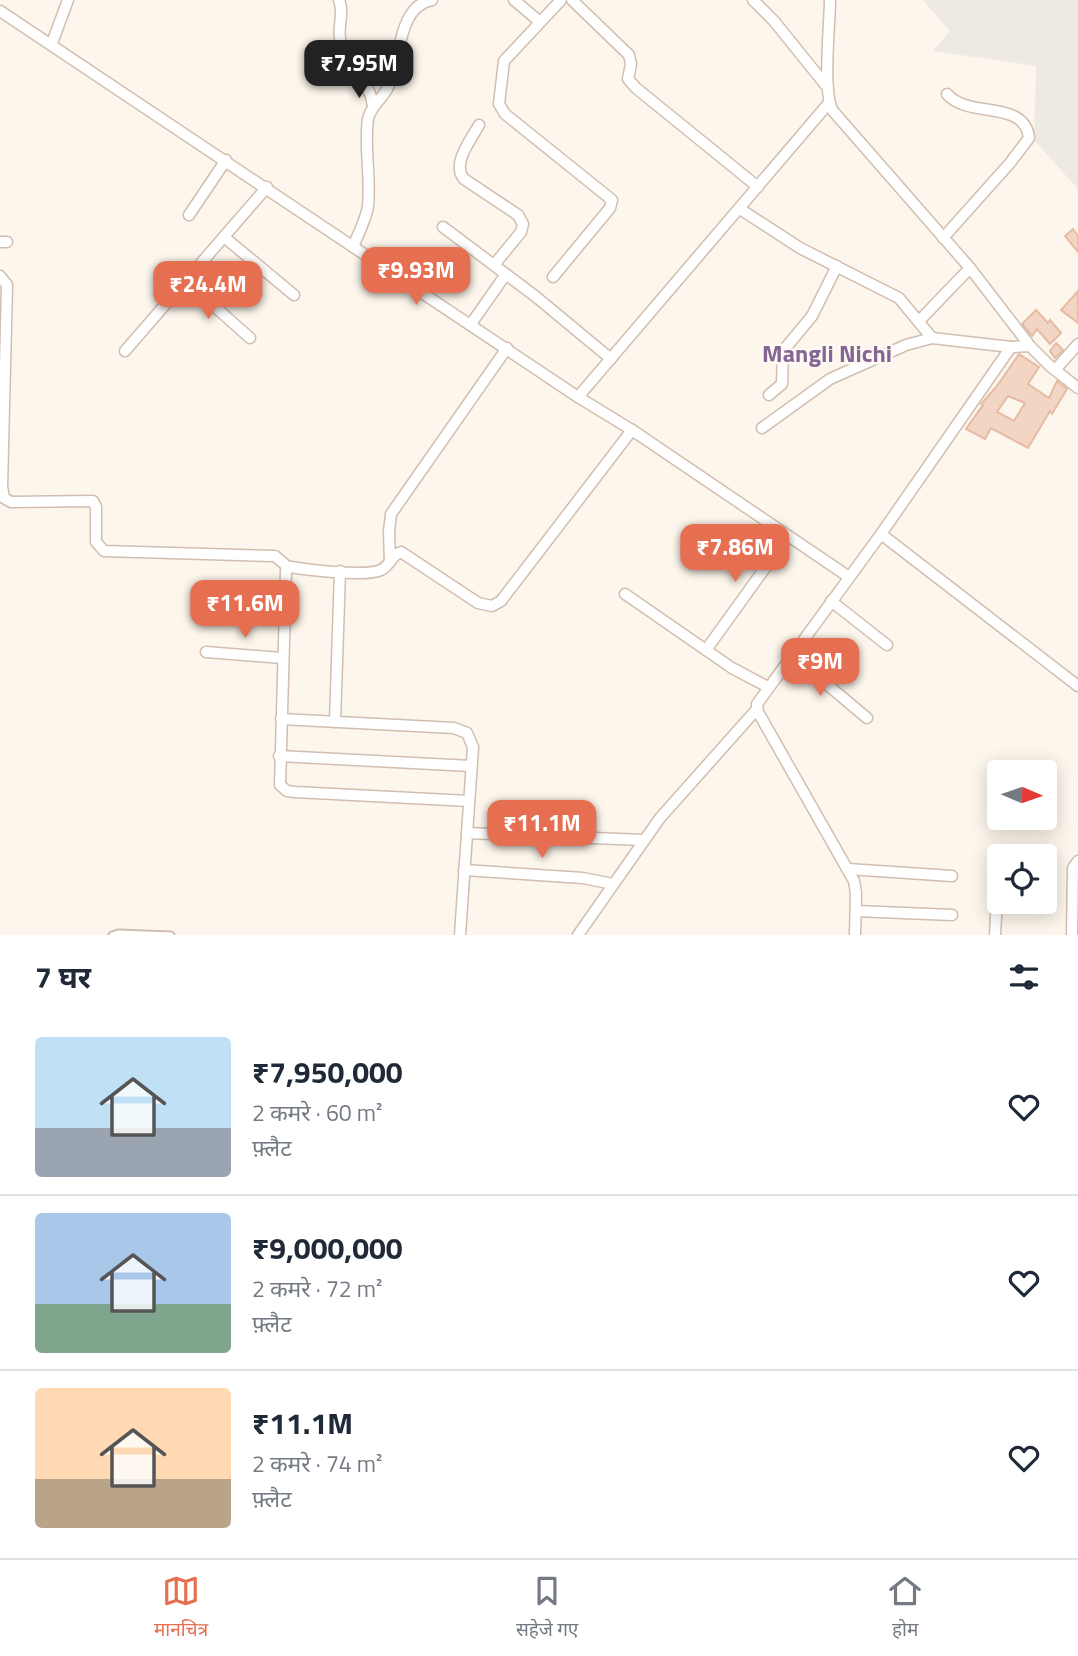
<!DOCTYPE html>
<html lang="hi">
<meta charset="utf-8">
<style>
:root{--surface:#fff;--page:#f2f2f3;--text:#1f2937;--muted:#747a83;--line:#e0e1e3;--accent:#e76f51}
body{margin:0;font-family:"Titillium Web","Noto Sans Devanagari",sans-serif;background:var(--page);color:var(--text);height:100vh;display:flex;flex-direction:column;font-size:26px;white-space:nowrap}
*{box-sizing:border-box;margin:0}
p{font-size:23px;color:var(--muted)}
.icon{flex:none;width:38px;height:38px;fill:none;stroke:currentColor;stroke-width:2;stroke-linecap:round;stroke-linejoin:round}
.map{position:relative;height:935px;overflow:hidden}
.panel{display:flex;flex-direction:column;background:var(--surface);flex:1}
.panel>*{flex:none}
.needle{width:46px;rotate:92deg}
.controls{position:absolute;left:987px;top:760px;display:grid;gap:14px}
.controls a{display:grid;place-items:center;width:70px;height:70px;border-radius:7px;background:var(--surface);box-shadow:0 4px 18px #0003;font-size:35px}
.price{position:absolute;translate:-50% -60px;padding:0 16px;border-radius:14px;background:var(--accent);color:#fff;font-size:23px;line-height:46px;filter:drop-shadow(0 2px 4px #0008)}
.price::after{content:'';position:absolute;left:50%;top:42px;width:21px;height:16px;margin-left:-10px;background:inherit;clip-path:polygon(0 0,100% 0,50% 100%)}
.price.selected{background:#222;color:#fff}
ul{padding:0;list-style:none}
li{display:flex;align-items:center;gap:21px;height:175px;padding:0 35px}
li+li{border-top:2px solid var(--line)}
li span{display:grid;place-items:center;flex:none;width:196px;height:140px;border-radius:7px;color:#555}
li>.icon{margin-inline-start:auto}
span .icon{width:84px;height:84px;fill:#fffc;stroke-width:1}
li b{font-size:30px}
h2{display:flex;justify-content:space-between;align-items:center;height:84px;padding:0 35px;font-size:30px}
.tabs{display:flex;justify-content:space-around;align-items:center;height:98px;border-top:2px solid var(--line);background:var(--surface);font-size:19px;color:var(--muted)}
.tabs a{display:grid;justify-items:center;gap:4px}
.tabs .selected{color:var(--accent)}
.map>svg:first-child{display:block}
.industrial{fill:#efe9e4}
.building{fill:#f3d5c3;stroke:#e6bba3;stroke-width:2;fill-rule:evenodd}
.lines{fill:none;stroke-linecap:round;stroke-linejoin:round}
.lane-casing{stroke:#d1beb0;stroke-width:9}
.street-casing{stroke:#d1beb0;stroke-width:13}
.lane{stroke:#fff;stroke-width:5}
.street{stroke:#fff;stroke-width:10}
.labels{text-anchor:middle;dominant-baseline:central;stroke-width:5;stroke-linejoin:round;paint-order:stroke}
.quarter-label{font-size:24px;font-weight:bold;fill:#846695;stroke:#fffaf3}
</style>
<div class="map">
<svg width="1078" height="935" viewBox="0 0 1078 935">
<rect width="100%" height="100%" fill="#fdf6ec"/>
<polygon class="industrial" points="923,0 1078,0 1078,189 1034,140 1036,66 933,51 950,31"/>
<g class="building">
<polygon points="1073,229 1078,236 1078,252 1065,236"/>
<polygon points="1078,291 1078,323 1061,310"/>
<polygon points="1036,310 1048,323 1050,320 1061,333 1050,344 1037,329 1032,336 1022,324"/>
<polygon points="1056,343 1063,350 1055,358 1050,351"/>
<path d="M1019,354L1039,367L1028,384L1049,398L1057,381L1067,389L1052,414L1050,411L1028,448L991,428L985,439L966,429L983,405L981,404L997,386ZM1008,396L1025,403L1014,421L997,412Z"/>
</g>
<g class="lines">
<defs>
<polyline id="lane" points="112,935 118,933 171,935"/>
<g id="street">
<path d="M339,0C345,14 336,29 341,43C349,67 370,81 373,106"/>
<polyline points="514,0 540,22"/>
<polyline points="572,0 629,55 631,64 628,79 636,88 758,187"/>
<polyline points="753,0 774,21 828,88"/>
<path d="M830,0C830,24 822,93 833,111L970,268L1030,346L1050,366L1078,388"/>
<polyline points="0,11 578,397 632,430 849,577"/>
<polyline points="52,43 68,0"/>
<path d="M479,125C471,140 451,164 464,179L518,215L523,224L521,232L494,265"/>
<polyline points="740,209 800,248 899,298 932,338"/>
<polyline points="189,215 226,160"/>
<polyline points="443,227 535,296 611,359"/>
<polyline points="224,237 294,295"/>
<path d="M943,238L1010,163L1029,138C1025,99 968,119 947,94"/>
<polyline points="0,242 7,242"/>
<path d="M353,247C358,234 366,220 368,206C371,177 364,148 368,119C371,105 383,99 388,87C401,61 397,6 432,0"/>
<polyline points="0,276 7,285 2,487 4,498 11,502 93,501 96,507 96,542 104,551 275,556 288,567"/>
<polyline points="553,277 610,208 612,200 505,114 499,104 504,61 561,0"/>
<polyline points="186,281 250,338"/>
<polyline points="919,321 970,268"/>
<polyline points="471,324 506,274"/>
<polyline points="125,351 267,187"/>
<polyline points="1055,370 1078,344"/>
<polyline points="769,395 782,384 783,351 812,316 837,266"/>
<polyline points="578,397 828,104"/>
<polyline points="762,428 830,379 906,345 932,338 1011,347"/>
<polyline points="881,534 1078,686"/>
<polyline points="390,562 389,531 391,514 507,348"/>
<polyline points="625,594 732,668 768,687"/>
<polyline points="831,601 887,645"/>
<polyline points="706,650 788,536"/>
<polyline points="206,652 282,658"/>
<polyline points="792,655 867,718"/>
<polyline points="281,719 454,728 467,733 473,747 460,935"/>
<polyline points="335,722 340,571"/>
<polyline points="279,756 471,766"/>
<path d="M469,801L295,792L287,791L280,785L286,570L291,567C308,570 366,577 381,570C390,566 391,555 401,552L478,603L492,606L501,601L632,430"/>
<polyline points="467,833 644,840"/>
<polyline points="848,869 952,876"/>
<polyline points="464,870 583,878 613,884"/>
<polyline points="856,911 952,915"/>
<polyline points="578,935 660,818 757,709"/>
<polyline points="855,935 856,893 854,881 758,712 757,704 881,534 1011,347 1030,346"/>
<polyline points="995,935 997,898"/>
<polyline points="1072,935 1073,868 1078,861"/>
</g>
</defs>
<use href="#lane" class="lane-casing"/>
<use href="#street" class="street-casing"/>
<use href="#lane" class="lane"/>
<use href="#street" class="street"/>
</g>
<g class="labels">
<g class="quarter-label">
<text x="827" y="353">Mangli Nichi</text>
</g>
</g>
</svg>
<div class="controls">
<a><svg class="needle" viewBox="-14 -14 28 28"><path d="M0-13l5 13h-10z" fill="#e53935"/><path d="M0 13l5-13h-10z" fill="#747a83"/></svg></a>
<a><svg class="icon" aria-label="locate" viewBox="0 0 24 24"><circle cx="12" cy="12" r="6"/><path d="M12 2v4M12 18v4M2 12h4M18 12h4"/></svg></a>
</div>
<b class="price selected" style="left:359px;top:100px">₹7.95M</b>
<b class="price" style="left:416px;top:307px">₹9.93M</b>
<b class="price" style="left:208px;top:321px">₹24.4M</b>
<b class="price" style="left:735px;top:584px">₹7.86M</b>
<b class="price" style="left:245px;top:640px">₹11.6M</b>
<b class="price" style="left:820px;top:698px">₹9M</b>
<b class="price" style="left:542px;top:860px">₹11.1M</b>
</div>
<section class="panel">
<h2>7 घर<svg class="icon" aria-label="filters" viewBox="0 0 24 24"><path d="M4 7h16M4 17h16"/><circle cx="9" cy="7" r="2"/><circle cx="15" cy="17" r="2"/></svg></h2>
<ul>
<li><span style="background:linear-gradient(#bfe0f5 65%,#9aa5b1 0)"><svg class="icon" aria-label="home" viewBox="0 0 24 24"><path d="M3 11l9-7 9 7M6 9v11h12V9"/></svg></span><div><b>₹7,950,000</b><p>2 कमरे · 60 m²</p><p>फ़्लैट</p></div><svg class="icon" aria-label="heart" viewBox="0 0 24 24"><path d="M12 20l-8-8c-3-5 5-10 8-4 3-6 11-1 8 4z"/></svg></li>
<li><span style="background:linear-gradient(#a9c7e8 65%,#7fa58c 0)"><svg class="icon" aria-label="home" viewBox="0 0 24 24"><path d="M3 11l9-7 9 7M6 9v11h12V9"/></svg></span><div><b>₹9,000,000</b><p>2 कमरे · 72 m²</p><p>फ़्लैट</p></div><svg class="icon" aria-label="heart" viewBox="0 0 24 24"><path d="M12 20l-8-8c-3-5 5-10 8-4 3-6 11-1 8 4z"/></svg></li>
<li><span style="background:linear-gradient(#ffd9b3 65%,#b9a48a 0)"><svg class="icon" aria-label="home" viewBox="0 0 24 24"><path d="M3 11l9-7 9 7M6 9v11h12V9"/></svg></span><div><b>₹11.1M</b><p>2 कमरे · 74 m²</p><p>फ़्लैट</p></div><svg class="icon" aria-label="heart" viewBox="0 0 24 24"><path d="M12 20l-8-8c-3-5 5-10 8-4 3-6 11-1 8 4z"/></svg></li>
</ul>
</section>
<nav class="tabs">
<a class="selected"><svg class="icon" aria-label="map" viewBox="0 0 24 24"><path d="M3 6l6-2 6 2 6-2v14l-6 2-6-2-6 2zM9 4v14M15 6v14"/></svg>मानचित्र</a>
<a><svg class="icon" aria-label="saved" viewBox="0 0 24 24"><path d="M7 4h10v16l-5-4-5 4z"/></svg>सहेजे गए</a>
<a><svg class="icon" aria-label="home" viewBox="0 0 24 24"><path d="M3 11l9-7 9 7M6 9v11h12V9"/></svg>होम</a>
</nav>
